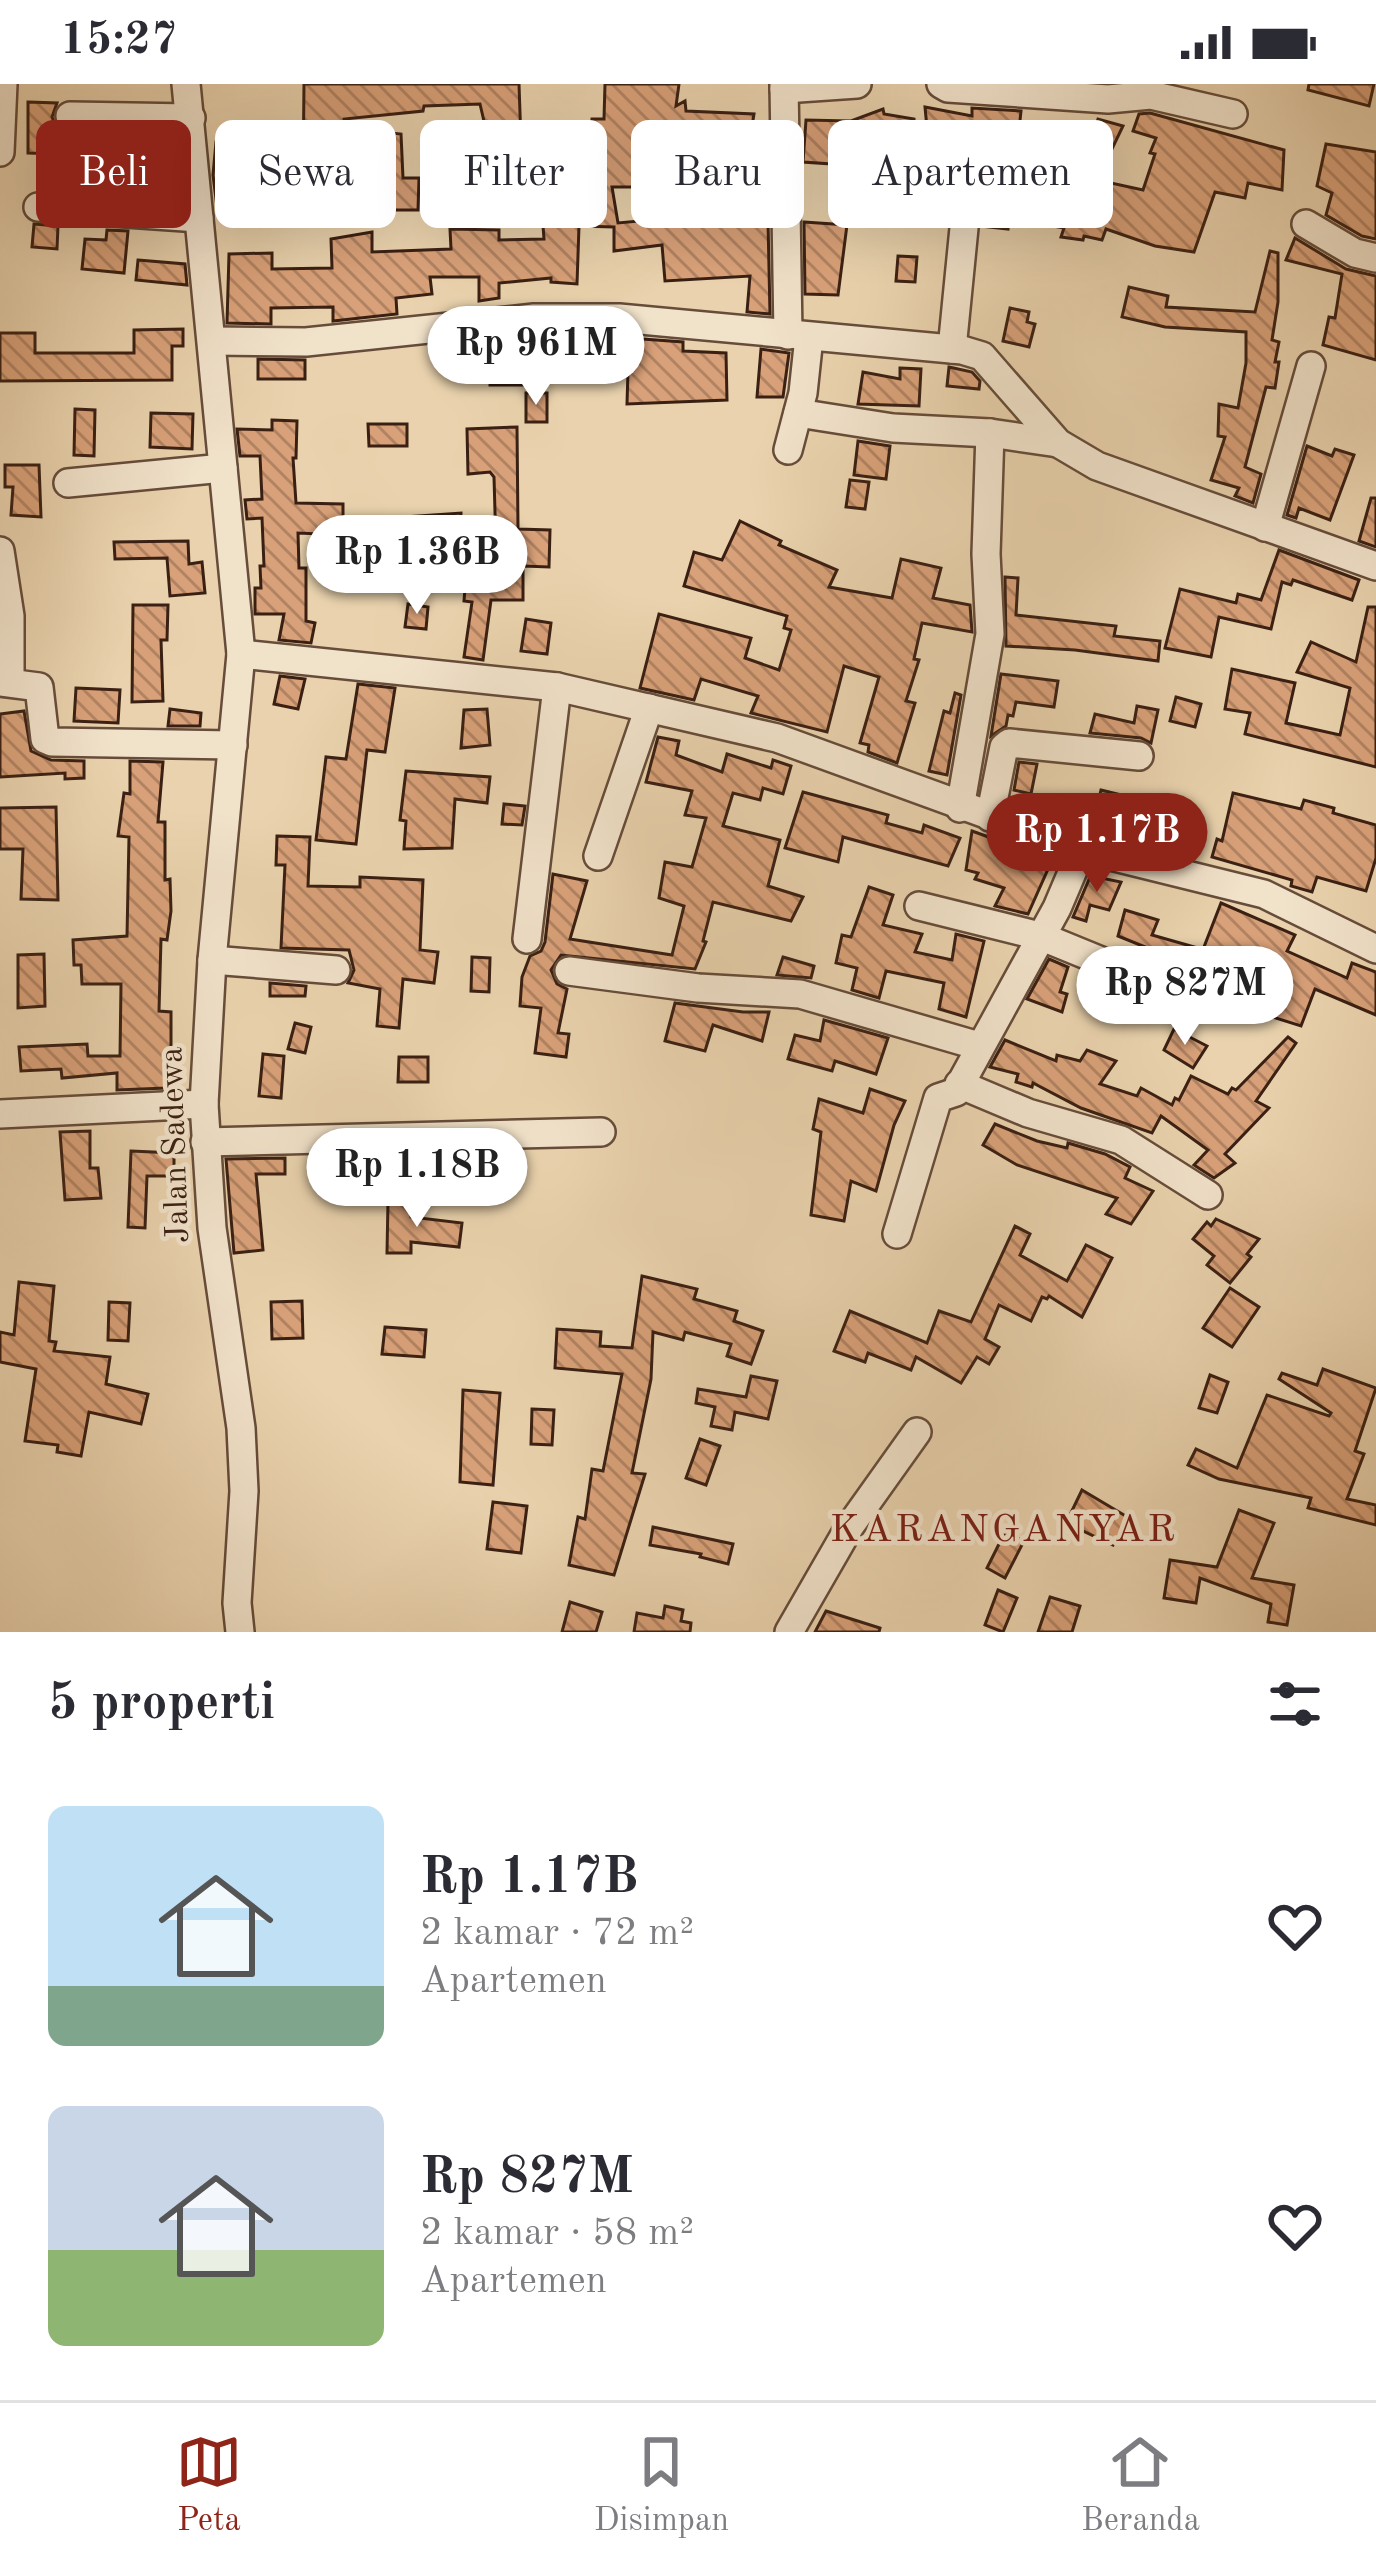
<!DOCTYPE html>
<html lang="id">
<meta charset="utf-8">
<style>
:root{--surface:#fff;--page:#f2f2f3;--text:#2b2b33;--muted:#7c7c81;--line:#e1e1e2;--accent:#8f2418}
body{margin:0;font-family:"Old Standard TT",serif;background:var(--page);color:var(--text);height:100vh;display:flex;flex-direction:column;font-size:45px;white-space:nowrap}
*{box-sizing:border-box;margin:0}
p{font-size:39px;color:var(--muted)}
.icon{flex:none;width:66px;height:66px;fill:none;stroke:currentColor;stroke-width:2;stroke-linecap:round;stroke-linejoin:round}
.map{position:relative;height:1548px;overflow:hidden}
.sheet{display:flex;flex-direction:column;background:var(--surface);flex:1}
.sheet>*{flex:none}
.banner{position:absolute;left:36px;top:36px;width:1305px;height:108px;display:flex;gap:24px}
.price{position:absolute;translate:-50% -102px;padding:0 27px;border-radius:42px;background:#fff;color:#222;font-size:39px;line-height:78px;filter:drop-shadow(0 3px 6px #0008)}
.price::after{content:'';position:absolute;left:50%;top:72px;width:36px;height:27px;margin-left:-18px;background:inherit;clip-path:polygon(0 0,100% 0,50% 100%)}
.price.selected{background:var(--accent);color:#fff}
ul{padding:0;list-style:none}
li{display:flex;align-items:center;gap:36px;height:300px;padding:0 48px}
li span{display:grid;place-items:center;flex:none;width:336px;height:240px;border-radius:18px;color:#555}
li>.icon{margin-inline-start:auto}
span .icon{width:144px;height:144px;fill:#fffc;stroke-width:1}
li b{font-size:51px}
h2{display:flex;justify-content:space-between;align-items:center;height:144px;padding:0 48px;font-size:51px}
.tag{padding:0 42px;border-radius:18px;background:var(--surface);box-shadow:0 12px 48px #0002;font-size:42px;line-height:108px}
.tag.selected{background:var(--accent);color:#fff}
.status{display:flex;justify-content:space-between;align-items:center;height:84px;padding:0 60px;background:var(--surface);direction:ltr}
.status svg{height:33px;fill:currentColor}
.tabs{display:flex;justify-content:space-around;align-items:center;height:168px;border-top:3px solid var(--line);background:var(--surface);font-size:33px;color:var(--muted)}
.tabs a{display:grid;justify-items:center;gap:6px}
.tabs .selected{color:var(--accent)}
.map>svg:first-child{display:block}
.building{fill:url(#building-back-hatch);stroke:#3a2013;stroke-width:3;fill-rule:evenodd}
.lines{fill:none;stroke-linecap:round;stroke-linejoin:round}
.minor-casing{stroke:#664c3a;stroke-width:32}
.minor{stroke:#f1e2ca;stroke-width:27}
.labels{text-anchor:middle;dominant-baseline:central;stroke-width:9;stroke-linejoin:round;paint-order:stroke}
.street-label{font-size:33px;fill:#3a2013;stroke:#f1e2ca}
.quarter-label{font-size:39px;letter-spacing:3px;fill:#7a1f14;stroke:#f1e2ca}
</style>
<div class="status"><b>15:27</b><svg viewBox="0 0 49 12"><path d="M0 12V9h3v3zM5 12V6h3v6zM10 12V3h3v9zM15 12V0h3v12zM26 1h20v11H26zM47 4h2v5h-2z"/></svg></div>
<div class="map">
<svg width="1376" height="1548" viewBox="0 0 1376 1548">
<defs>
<pattern id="building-back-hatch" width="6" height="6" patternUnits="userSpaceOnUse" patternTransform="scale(3)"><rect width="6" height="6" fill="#d9a179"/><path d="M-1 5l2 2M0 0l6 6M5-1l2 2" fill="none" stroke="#b18362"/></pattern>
</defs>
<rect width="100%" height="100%" fill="#e9d2ad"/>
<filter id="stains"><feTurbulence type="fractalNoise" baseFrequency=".00167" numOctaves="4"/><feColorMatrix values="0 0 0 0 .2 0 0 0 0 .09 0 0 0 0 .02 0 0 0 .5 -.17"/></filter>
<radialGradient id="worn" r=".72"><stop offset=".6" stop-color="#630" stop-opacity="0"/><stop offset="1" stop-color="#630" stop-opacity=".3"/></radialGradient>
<g class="building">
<path d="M304,0H519L521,58H590L592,35H604L605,0H679L676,22L685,17L686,27L754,30L748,67L767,65L768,101H748L750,84L686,80L684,103L661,106L651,124L654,132L668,140L768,137L770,230L747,228L750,192L665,197L662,161L614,167V143L579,142L577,200L551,198V194L499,199V214L479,217V193H430L432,210L396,214L397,230L333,237V223L271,224V240L227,239L229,170L272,169V185L332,184L331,155L372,148V168L451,165L450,145L499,146V156L544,155L540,102H527L529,78L492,77L491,88L449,94L448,65L476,62V58L489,59L480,20L424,22L423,27L344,35V44L401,50L403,94H419L418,126H377V88L303,94ZM612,103H649L651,136L618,139Z"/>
<polygon points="1309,0 1374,0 1369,22 1308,6"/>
<polygon points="28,18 57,19 52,33 57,44 57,70 28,69"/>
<polygon points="925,23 972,32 972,24 1021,27 1016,75 972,69 972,47 927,44"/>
<polygon points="883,25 884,30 914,35 918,106 892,106 890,84 803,78 806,36 851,37"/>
<polygon points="1150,29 1284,66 1282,106 1248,99 1245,114 1215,108 1194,168 1155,162 1106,145 1102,156 1084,152 1083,156 1061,153 1064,144 1026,137 1056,64 1088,66 1098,35 1123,42 1097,96 1143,106 1155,70 1150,69 1156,54 1133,47 1139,30"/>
<polygon points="128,53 168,55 167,84 126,82"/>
<polygon points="216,58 249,58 248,89 277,90 275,112 248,111 248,131 218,131 213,91"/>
<polygon points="1326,60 1376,68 1376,155 1362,152 1326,131 1332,109 1317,102"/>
<polygon points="67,83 136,90 134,112 64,107"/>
<polygon points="925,90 948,90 953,114 988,113 990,106 1012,109 1008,145 981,142 975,130 967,126 956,128 948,136 918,133"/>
<polygon points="804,138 847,141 838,211 805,210"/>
<polygon points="34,140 58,142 57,165 32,163"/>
<polygon points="107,146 128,147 124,189 82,185 85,155 106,156"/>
<polygon points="1295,154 1346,185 1376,192 1376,276 1323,261 1329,233 1335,234 1342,190 1286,176"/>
<polygon points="1270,167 1278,169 1278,218 1272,256 1279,258 1275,278 1279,278 1275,304 1266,303 1245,383 1261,390 1253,419 1235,412 1239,404 1211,396 1225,353 1218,352 1219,320 1238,324 1246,279 1246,248 1165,243 1122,233 1129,203 1168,212 1166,223 1255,228"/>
<polygon points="898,172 917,173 915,198 896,197"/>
<polygon points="138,176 185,180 187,201 136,196"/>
<polygon points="1010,224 1029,228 1027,238 1035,240 1029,263 1003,257"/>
<polygon points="183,245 183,262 172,262 172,296 0,297 0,249 35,249 35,269 134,269 134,246"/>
<polygon points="629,254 683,258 683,267 726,269 727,316 627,320"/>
<rect x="490" y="264" width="33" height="37"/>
<polygon points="761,265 789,269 783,313 757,313"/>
<polygon points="258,275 305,276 305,295 258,295"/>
<polygon points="949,283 972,288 980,297 979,305 947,302"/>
<polygon points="900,284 921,285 919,322 858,320 863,288 900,295"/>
<rect x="526" y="309" width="21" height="29"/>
<polygon points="75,325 95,326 94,372 74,371"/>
<polygon points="151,329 193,330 192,365 150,363"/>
<polygon points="272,336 297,337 296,374 293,374 296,419 343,420 343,451 298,449 299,484 306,484 306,537 315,539 311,559 279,556 284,530 255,530 255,504 261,504 260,482 264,482 262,434 247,435 245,416 262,415 260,372 240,372 237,345 272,346"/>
<polygon points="368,340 407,340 407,362 369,362"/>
<polygon points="517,343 518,445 550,446 549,483 523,482 523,516 491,516 483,576 464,573 472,518 464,517 466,492 435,490 436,475 404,475 405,433 461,429 460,461 496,463 494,393 490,388 468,390 467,345"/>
<polygon points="858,357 890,362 886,395 854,391"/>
<polygon points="1307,362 1332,372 1335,365 1354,371 1330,436 1299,424 1296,434 1287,431"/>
<polygon points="5,381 39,381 41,433 11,431 13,403 5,403"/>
<polygon points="850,396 869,398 865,425 846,423"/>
<polygon points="1371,414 1376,414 1376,463 1359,457"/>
<polygon points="740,437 781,457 779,461 837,486 829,503 892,514 901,475 941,484 933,514 970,521 972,548 922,539 914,575 919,576 906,617 915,619 897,679 868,668 869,661 860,659 879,593 844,582 827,648 751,629 758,612 701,595 694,616 640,604 659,530 751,554 745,574 779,586 791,546 784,544 787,532 684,502 694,468 722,476"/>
<polygon points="188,457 189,480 202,478 205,509 170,512 167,474 115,475 114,458"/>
<polygon points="1279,466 1359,496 1352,516 1293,496 1291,501 1282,498 1271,545 1219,533 1211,573 1165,564 1180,505 1236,519 1238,510 1261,516"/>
<polygon points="1005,493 1018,494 1016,531 1116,542 1114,552 1160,557 1158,577 1075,566 1006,562"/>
<polygon points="408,520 428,523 426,545 405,543"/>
<polygon points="133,521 168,521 167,556 161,556 163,617 132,618"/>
<polygon points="1368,523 1376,523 1376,683 1245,650 1250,629 1225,625 1232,585 1295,599 1286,639 1340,651 1350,604 1297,588 1311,558 1356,578"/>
<polygon points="526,535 551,539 547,570 521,567"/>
<polygon points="1001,590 1058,597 1054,623 1016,618 1013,632 1008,631 1006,642 991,652"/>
<polygon points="280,592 305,595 298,625 274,620"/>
<polygon points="358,600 395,604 385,668 367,666 356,760 316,756 326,673 346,675"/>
<polygon points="76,604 120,606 118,639 74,637"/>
<polygon points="955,609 961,611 947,691 929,687 944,627 950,629"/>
<polygon points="1176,613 1201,620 1195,643 1170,637"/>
<polygon points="1137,622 1158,626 1151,659 1141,654 1090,649 1095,630 1134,639"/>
<polygon points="170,625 201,629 200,642 168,642"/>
<polygon points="487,625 490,661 461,664 464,626"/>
<polygon points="24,627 31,667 51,676 84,677 84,694 65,695 65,689 0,693 0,630"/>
<polygon points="658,653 679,657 676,671 722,688 727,670 771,684 773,676 791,682 783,710 763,704 760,716 733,709 723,742 780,756 768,802 803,813 791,837 713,818 703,857 706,858 695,885 561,871 551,886 557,900 567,905 558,949 569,950 566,973 535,969 541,924 520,922 522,893 530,872 541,867 545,858 553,790 587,797 570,855 672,871 684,822 659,814 665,778 692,783 706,734 685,731 692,707 646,698"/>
<polygon points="130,677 163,678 158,738 165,738 165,796 170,795 171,827 167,856 161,855 159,927 171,928 171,969 166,969 166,1004 117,1006 117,989 62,994 61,985 21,987 19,963 87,960 88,972 120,972 121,900 82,900 81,881 74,881 73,856 127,852 129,753 118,752 124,709 130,710"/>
<polygon points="1019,678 1037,680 1031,710 1014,706"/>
<polygon points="406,687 490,693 487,719 455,715 452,764 404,765 406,737 400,736"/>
<polygon points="1101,706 1126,712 1116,753 1091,747"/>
<polygon points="803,708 888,731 886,739 922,749 924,741 960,754 948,782 843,753 838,778 785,764"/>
<polygon points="1233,709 1301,725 1304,716 1334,724 1333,729 1376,741 1376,774 1366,807 1317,793 1312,808 1291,802 1292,796 1212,773 1217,755 1222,757"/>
<polygon points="504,720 525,722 522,741 502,740"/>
<polygon points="56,723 58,816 21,815 23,765 0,765 0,724"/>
<polygon points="972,747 1052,776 1028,830 995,822 1004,804 975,795 978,789 966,786"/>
<polygon points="277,752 310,753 308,802 360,803 360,793 423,796 420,866 438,868 434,899 403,895 399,944 377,942 380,905 348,899 354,886 349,866 281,864 285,781 276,781"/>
<polygon points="1093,786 1098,788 1096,793 1121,798 1109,826 1090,821 1086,837 1073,833"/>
<polygon points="869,803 893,811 883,841 922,850 915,868 952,876 956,850 984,857 966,933 939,925 944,899 886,887 879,914 852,906 857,884 836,879 842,851 851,853"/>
<polygon points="1221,819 1295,851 1287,867 1347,894 1352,879 1376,888 1376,931 1315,905 1301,942 1244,924 1257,884 1204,863"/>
<polygon points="1125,826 1158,836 1152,851 1205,866 1191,910 1176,937 1140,923 1144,914 1154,915 1166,905 1168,893 1159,882 1165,871 1118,852"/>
<polygon points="44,870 45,922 18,924 18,871"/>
<polygon points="472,873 490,874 489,908 471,907"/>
<polygon points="783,873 814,882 811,894 777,891"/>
<polygon points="1049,875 1068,883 1060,908 1067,910 1062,928 1027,915"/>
<polygon points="270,899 306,902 305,912 270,912"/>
<polygon points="1101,899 1124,906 1116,932 1093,925"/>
<polygon points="675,919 743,928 769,928 762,957 713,941 705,967 665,957"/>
<polygon points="824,936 888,954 876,990 835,977 832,987 788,975 795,951 820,957"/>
<polygon points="295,939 311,943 305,969 288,965"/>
<polygon points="1174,945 1207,962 1193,984 1164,966"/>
<polygon points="1288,953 1296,959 1256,1017 1269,1024 1225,1070 1235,1079 1214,1094 1194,1081 1208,1066 1161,1032 1152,1049 1081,1024 1033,999 1032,1003 1016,998 1018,990 990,983 1005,956 1056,977 1057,971 1080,977 1087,966 1116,977 1100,1000 1137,1012 1141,1004 1172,1021 1175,1014 1179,1016 1191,992 1228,1010 1232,1004 1236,1006"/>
<polygon points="263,970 284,972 281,1014 259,1012"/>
<polygon points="399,973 428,973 428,998 398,998"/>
<polygon points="870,1005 905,1017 894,1041 876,1107 851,1097 844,1137 811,1131 821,1048 813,1045 819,1015 863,1029"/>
<polygon points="995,1040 1037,1057 1067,1064 1068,1059 1105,1070 1130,1083 1125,1094 1153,1107 1131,1140 1106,1130 1117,1114 1017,1081 983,1061"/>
<polygon points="90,1047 90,1084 98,1084 101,1114 65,1116 60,1048"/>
<polygon points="131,1067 174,1069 174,1092 147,1092 145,1144 128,1143"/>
<polygon points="387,1071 384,1102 335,1097 337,1073"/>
<polygon points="285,1074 285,1090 256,1090 263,1166 234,1169 226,1075"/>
<polygon points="388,1117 411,1117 411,1133 462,1139 459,1163 411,1158 411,1169 387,1169"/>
<polygon points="1216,1135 1259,1155 1247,1170 1251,1173 1230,1199 1207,1181 1214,1172 1193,1155 1207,1138 1211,1142"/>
<polygon points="1015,1142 1030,1150 1020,1171 1067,1197 1086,1161 1112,1174 1082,1233 1049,1212 1047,1215 1042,1213 1031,1237 999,1221 985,1255 999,1263 989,1280 977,1273 961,1299 916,1273 911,1286 868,1269 865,1278 834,1267 850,1227 927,1259 939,1227 971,1238"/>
<polygon points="642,1192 697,1205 694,1215 737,1227 734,1237 763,1247 751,1280 727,1272 731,1260 685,1248 683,1256 653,1248 651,1295 632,1389 645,1390 614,1491 569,1481 578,1433 585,1435 592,1385 603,1387 622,1290 555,1284 557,1245 601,1248 600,1262 632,1264"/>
<polygon points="19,1198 54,1202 49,1257 56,1258 54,1267 110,1273 106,1300 148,1310 141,1340 89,1328 81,1372 57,1368 58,1361 25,1357 36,1285 0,1278 0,1248 14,1251"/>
<polygon points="1230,1204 1259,1223 1232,1263 1203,1244"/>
<polygon points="302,1217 303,1254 272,1255 271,1218"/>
<polygon points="109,1218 130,1219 128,1257 108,1256"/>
<polygon points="385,1243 426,1246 424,1273 382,1270"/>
<polygon points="1323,1285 1376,1304 1355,1367 1364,1370 1347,1415 1376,1421 1376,1441 1308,1424 1311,1414 1219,1395 1188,1381 1196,1365 1237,1384 1267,1311 1329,1332 1331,1329 1279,1295 1282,1289 1317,1301"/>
<polygon points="1210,1291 1228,1298 1217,1329 1199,1324"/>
<polygon points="751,1292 777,1297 768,1335 735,1328 732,1346 711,1342 715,1323 696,1319 698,1305 746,1313"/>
<polygon points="463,1306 500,1309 493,1401 460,1398"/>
<polygon points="532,1325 554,1326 552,1361 531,1360"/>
<polygon points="700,1355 720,1362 706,1401 686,1394"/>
<polygon points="1082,1406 1129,1434 1113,1461 1066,1439"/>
<polygon points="493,1418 527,1422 521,1469 487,1465"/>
<polygon points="1239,1426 1274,1439 1252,1494 1294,1501 1287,1541 1268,1538 1271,1520 1200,1494 1196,1519 1164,1514 1170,1476 1217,1483"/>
<polygon points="653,1443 733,1460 728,1480 700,1473 701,1470 650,1461"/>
<polygon points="1005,1448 1024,1457 1005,1494 987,1484"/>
<polygon points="998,1506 1017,1514 1003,1548 985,1541"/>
<polygon points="1050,1513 1080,1522 1072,1548 1038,1548"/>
<polygon points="570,1518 602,1528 596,1548 562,1548"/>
<polygon points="665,1522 683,1526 681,1537 691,1539 690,1548 634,1548 637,1529 663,1534"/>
<polygon points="826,1527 880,1544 879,1548 815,1548"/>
</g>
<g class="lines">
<defs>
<g id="minor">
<polyline points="186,0 241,570 212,876 204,1020 212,1144 241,1344 244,1407 237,1519 240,1548"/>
<polyline points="784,0 788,251"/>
<polyline points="941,0 948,4 1108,15 1151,11 1233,30"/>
<polyline points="784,5 857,0"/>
<polyline points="70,32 191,34"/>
<polyline points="0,68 3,0"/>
<polyline points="669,122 787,118"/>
<polyline points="38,123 199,134"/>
<polyline points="1306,140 1355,169 1376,174"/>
<polyline points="213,257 306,258 534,234 619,234 962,266 982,272 1058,359 1097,382 1376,482"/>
<polyline points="952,265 964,144"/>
<polyline points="798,329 893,344 990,349 1058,359"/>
<polyline points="788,366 803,309 809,253"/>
<polyline points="68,399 223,384"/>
<polyline points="1265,443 1311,282"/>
<polyline points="0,467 10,532 10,597"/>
<polyline points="241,570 557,603 777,654 1082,765 1264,810 1376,865"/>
<polyline points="0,598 39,603 45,655 52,658 233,661"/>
<polyline points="960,724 990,550 986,470 990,349"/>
<polyline points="990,733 1004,663 1009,659 1139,672"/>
<polyline points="598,772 649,624"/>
<polyline points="919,822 1040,852 1150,897"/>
<polyline points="527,855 557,603"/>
<polyline points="212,876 336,886"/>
<polyline points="569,887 698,904 800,910 979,962"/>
<polyline points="959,1000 1028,1029 1121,1056 1208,1111"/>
<polyline points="0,1030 204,1020"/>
<polyline points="205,1058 601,1048"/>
<polyline points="897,1150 938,1014 956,1008 1057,824 1082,765"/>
<polyline points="789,1548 850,1442 917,1348"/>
</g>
</defs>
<use href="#minor" class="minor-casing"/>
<use href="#minor" class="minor"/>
</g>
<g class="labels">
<g class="street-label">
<text transform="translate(176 1061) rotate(-92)">Jalan Sadewa</text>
</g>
<g class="quarter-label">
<text x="1004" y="1446">KARANGANYAR</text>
</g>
</g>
<rect width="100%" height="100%" filter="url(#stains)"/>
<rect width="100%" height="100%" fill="url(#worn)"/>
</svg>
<b class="price" style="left:536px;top:324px">Rp 961M</b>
<b class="price" style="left:417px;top:533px">Rp 1.36B</b>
<b class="price selected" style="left:1097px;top:811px">Rp 1.17B</b>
<b class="price" style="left:1185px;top:964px">Rp 827M</b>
<b class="price" style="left:417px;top:1146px">Rp 1.18B</b>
<div class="banner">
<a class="tag selected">Beli</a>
<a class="tag">Sewa</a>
<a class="tag">Filter</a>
<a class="tag">Baru</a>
<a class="tag">Apartemen</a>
</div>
</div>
<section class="sheet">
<h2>5 properti<svg class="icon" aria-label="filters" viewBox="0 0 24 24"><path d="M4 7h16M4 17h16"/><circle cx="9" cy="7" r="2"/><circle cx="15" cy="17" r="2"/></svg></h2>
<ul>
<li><span style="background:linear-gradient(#bfe0f5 75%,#7fa58c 0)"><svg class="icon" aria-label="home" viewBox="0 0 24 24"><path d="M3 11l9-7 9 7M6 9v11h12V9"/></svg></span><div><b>Rp 1.17B</b><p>2 kamar · 72 m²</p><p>Apartemen</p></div><svg class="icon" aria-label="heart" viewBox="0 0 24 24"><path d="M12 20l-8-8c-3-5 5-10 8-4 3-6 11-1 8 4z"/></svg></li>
<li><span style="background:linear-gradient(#c9d6e8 60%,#8fb573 0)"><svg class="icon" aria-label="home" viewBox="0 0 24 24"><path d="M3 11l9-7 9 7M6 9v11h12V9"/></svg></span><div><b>Rp 827M</b><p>2 kamar · 58 m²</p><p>Apartemen</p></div><svg class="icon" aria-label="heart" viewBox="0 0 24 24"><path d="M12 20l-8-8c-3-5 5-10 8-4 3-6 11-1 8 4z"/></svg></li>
</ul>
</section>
<nav class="tabs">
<a class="selected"><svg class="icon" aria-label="map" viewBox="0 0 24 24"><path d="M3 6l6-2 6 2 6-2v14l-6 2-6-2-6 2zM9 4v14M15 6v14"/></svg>Peta</a>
<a><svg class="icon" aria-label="saved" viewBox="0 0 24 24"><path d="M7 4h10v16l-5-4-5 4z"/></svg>Disimpan</a>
<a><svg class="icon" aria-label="home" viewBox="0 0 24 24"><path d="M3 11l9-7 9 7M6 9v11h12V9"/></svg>Beranda</a>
</nav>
